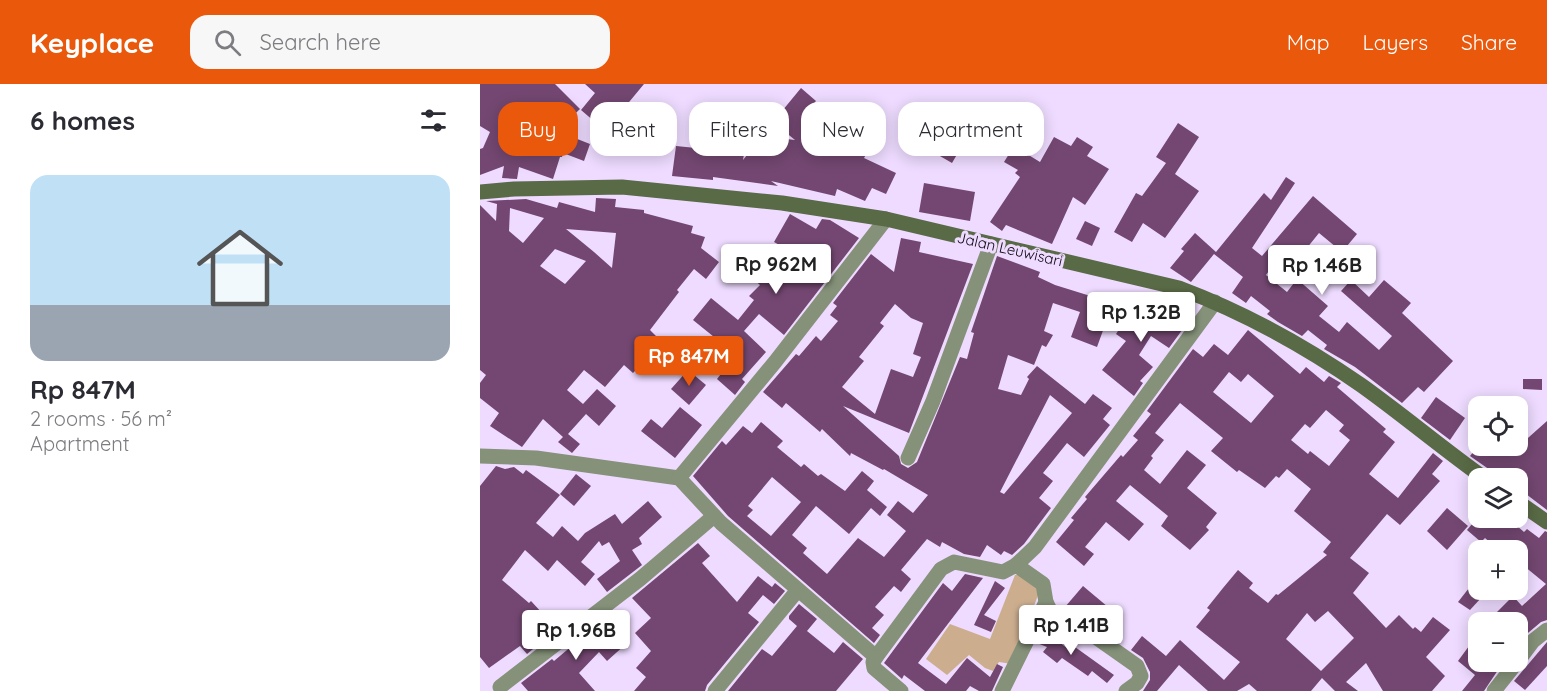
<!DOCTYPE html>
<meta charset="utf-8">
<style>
:root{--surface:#fff;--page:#f7f7f7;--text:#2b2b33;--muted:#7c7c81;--accent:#ea580c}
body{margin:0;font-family:Quicksand,sans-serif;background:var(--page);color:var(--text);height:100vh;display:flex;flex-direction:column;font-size:22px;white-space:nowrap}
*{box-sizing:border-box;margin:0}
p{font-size:20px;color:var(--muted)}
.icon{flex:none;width:33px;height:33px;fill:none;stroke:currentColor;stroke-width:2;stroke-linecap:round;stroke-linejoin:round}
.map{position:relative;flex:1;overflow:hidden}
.sheet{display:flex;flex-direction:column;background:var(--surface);width:480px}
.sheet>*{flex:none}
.guide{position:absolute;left:18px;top:18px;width:570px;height:54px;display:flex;gap:12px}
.fabs{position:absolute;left:988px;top:312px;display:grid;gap:12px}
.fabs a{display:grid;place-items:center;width:60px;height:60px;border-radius:12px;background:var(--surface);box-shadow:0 3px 15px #0003;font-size:30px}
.price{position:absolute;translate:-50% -51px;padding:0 14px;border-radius:6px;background:#fff;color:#222;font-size:20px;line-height:39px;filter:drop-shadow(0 2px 3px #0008)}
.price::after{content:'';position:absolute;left:50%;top:36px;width:18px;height:14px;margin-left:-9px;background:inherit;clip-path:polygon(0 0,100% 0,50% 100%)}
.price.on{background:var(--accent);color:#fff}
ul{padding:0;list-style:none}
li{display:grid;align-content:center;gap:12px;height:318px;padding:0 30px}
li span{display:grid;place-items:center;height:186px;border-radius:18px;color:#555}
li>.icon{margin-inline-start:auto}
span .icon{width:108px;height:108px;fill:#fffc;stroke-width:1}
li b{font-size:26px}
h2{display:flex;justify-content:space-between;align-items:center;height:72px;padding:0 30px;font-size:26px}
.pill{padding:0 21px;border-radius:18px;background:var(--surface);box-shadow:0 3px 15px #0003;font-size:21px;line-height:54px}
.pill.on{background:var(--accent);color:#fff}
header{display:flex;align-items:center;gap:36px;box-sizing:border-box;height:84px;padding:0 30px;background:var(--accent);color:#fff}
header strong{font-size:28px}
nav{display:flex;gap:33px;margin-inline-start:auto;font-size:21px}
.search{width:420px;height:54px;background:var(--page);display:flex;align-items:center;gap:15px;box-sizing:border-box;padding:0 21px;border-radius:18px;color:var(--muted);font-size:22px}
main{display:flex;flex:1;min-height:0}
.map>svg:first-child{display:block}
.green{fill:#ccae8f}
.building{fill:#734771;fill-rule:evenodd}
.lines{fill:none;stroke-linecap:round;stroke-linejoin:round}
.street{stroke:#859179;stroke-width:15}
.secondary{stroke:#596a46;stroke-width:15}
.labels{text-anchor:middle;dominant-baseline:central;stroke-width:6;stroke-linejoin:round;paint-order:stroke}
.street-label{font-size:15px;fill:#0f0814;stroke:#eedbff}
</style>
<header>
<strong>Keyplace</strong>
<div class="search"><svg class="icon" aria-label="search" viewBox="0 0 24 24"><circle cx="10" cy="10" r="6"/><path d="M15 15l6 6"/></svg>Search here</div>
<nav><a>Map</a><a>Layers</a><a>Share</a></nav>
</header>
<main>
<section class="sheet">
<h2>6 homes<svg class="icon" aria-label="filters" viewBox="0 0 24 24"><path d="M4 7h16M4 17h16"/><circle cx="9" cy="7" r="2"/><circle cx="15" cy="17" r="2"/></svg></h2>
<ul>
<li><span style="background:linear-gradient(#bfe0f5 70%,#9aa5b1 0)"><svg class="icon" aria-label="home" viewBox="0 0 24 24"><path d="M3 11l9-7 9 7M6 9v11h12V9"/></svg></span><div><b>Rp 847M</b><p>2 rooms · 56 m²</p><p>Apartment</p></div></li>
</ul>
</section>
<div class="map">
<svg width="1067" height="607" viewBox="0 0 1067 607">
<rect width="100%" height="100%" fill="#eedbff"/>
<polygon class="green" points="540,490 560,506 532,580 519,578 513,587 505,584 489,571 467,591 446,575 470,540 510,555 535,491"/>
<g class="building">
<polygon points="0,0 75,0 100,25 77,47 110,60 104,77 83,69 82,73 80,73 73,95 39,83 37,95 22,94 24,82 0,91 0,65 3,64 10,48 0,42"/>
<polygon points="105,0 164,0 140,29 137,26 122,44 101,26 115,9"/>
<polygon points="321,4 336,17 321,35 364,44 373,29 385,36 379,44 396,53 384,74 416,89 406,110 392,104 385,117 357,105 355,112 291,97 298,102 233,93 233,96 192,92 196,62 216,64 222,23 271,33 263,76 282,52 315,56 293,38"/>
<polygon points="425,32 446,43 444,47 479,67 472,79 453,68 455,64 419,45"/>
<polygon points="698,39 719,53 695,90 719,107 685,154 663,139 652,158 634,148 656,109 662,112 686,79 676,73"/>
<polygon points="574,53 591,62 597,53 613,63 607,72 629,85 605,121 593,113 572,160 526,141 522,147 510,138 540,93 535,89 538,86 524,78 534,62 560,78"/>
<polygon points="806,93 815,99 772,164 782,172 833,112 877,150 862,168 839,149 814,180 801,170 786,191 807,208 817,195 848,222 839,232 859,248 867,238 899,266 912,252 861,207 871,196 889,213 904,196 931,219 922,229 973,277 944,308 938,303 922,319 875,283 844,265 847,261 828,246 822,252 798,238 787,230 790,227 771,212 766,219 752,209 763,193 734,170 711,198 690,184 704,167 701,165 715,149 736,168 784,109 791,116"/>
<polygon points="444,99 495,108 490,137 439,128"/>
<path d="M116,114L136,115L135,123L164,126V129L213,142L211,149L225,153L221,164L239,178L226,195L214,185L197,206L199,208L170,246L183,259L165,280L163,278L153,289L144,281L125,303L104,286L87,306L103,320L117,305L136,322L119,342L106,330L88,350L100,360L92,369L78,358L83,353L63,335L42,363L10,342L19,329L0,314V299L6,291L0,286V121L16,137L17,120L6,117L46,115L77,124L79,118L115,128ZM30,124L64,134L43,159L29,147ZM86,145L136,149L132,184L114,168ZM75,165L106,177L85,200L60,182Z"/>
<polygon points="310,130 336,145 342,135 350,136 379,154 304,251 279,230 264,247 286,268 262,295 265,298 255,311 237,295 244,286 227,271 239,257 213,236 231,214 258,236 274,216 269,212 280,201 273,195 283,183 293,190 312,168 294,158"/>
<polygon points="605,137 620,144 612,162 596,155"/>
<path d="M421,154L441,158L439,168L493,180L429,349L363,322L419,372L421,380L428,384L437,378L480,273L487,275L494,249L491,248L517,172L560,188L558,193L575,201L633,219L617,263L591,253L600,228L573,219L564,247L573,251L566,263L562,261L554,281L528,271L518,305L541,311L549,295L547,293L557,282L605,320L613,310L632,324L623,335L630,341L604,373L587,359L563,389L573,397L559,414L571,424L544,460L532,471L524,467L521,471L507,461L500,473L484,470L462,458L460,463L447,455L421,486L431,495L421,508L414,502L395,523L404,531L392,544L400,551L394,559L248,432L213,392L242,357L246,361L263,342L272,349L281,338L303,357L297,363L321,383L324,380L338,392L341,390L365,407L382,387L394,397L387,406L407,423L400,432L391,424L369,450L336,422L312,451L327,464L323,469L347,490L378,454L404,473L426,447L407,431L418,417L433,429L448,411L404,385L403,386L371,369L370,372L342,345L340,348L306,319L302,324L283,308L316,270L319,272L336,252L341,257L358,237L350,231L357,222L353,219L391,170L414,188ZM415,220L431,234L443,239L433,270L441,273L433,293L411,285L395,330L362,303L384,277L379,273L404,242L400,239ZM570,311L592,329L524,410L520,408ZM292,393L321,418L291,452L267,432L273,426L268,422Z"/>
<polygon points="660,213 687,231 690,226 708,238 689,264 671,252 659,271 673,283 660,297 663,299 654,312 622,286 646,257 636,250"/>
<path d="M768,246L820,290L826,283L844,298L849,292L861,299L857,303L906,345L903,348L915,358L889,390L918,414L953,369L963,377L952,390L960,397L920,441L907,430L870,474L889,489L873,509L906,544L919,531L933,545L935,543L941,548L953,533L970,546L946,573L965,592L952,607H903L886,579L866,598L878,607H855L842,594L831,607H777L769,600L757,607H728L699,581L677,607H663L670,596V588L663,574L651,566L662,552L686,572L700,556L744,596L760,578L716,543L730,526L727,524L743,504L758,486L773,499L769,504L788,519L796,510L798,511L847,471L843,468L851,458L814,427L831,405L807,385L799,394L796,392L785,404L759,386L757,388L731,367L743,354L700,319L675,349L684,356L671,372L673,374L664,386L680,400L707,366L726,381L707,404L737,429L726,443L729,446L710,466L681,442L688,432L650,401L636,417L664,440L649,457L626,438L605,463L614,470L604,482L576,458L594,436L591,434L607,415L605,413L641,371L643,373L658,356L653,352L671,330L667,327L713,265L723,273L734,260L748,271ZM749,288L761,298L768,290L794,312L771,339L733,308ZM846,326L864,341L859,347L870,356L849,382L830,367L828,370L811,356L825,340L830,344ZM848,527L874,554L841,587L806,555L827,529L835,538Z"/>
<polygon points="208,286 226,301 209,321 191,305"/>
<polygon points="1043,295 1062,295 1062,306 1043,305"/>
<polygon points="956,313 985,334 970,356 941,334"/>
<polygon points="200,323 222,341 195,374 161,347 171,335 182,344"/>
<polygon points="1067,337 1067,426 1038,404 1038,394 1015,394 1010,386 990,372 998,362 1039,362"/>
<polygon points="16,382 25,385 34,383 43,390 46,386 80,411 56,439 73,453 82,442 98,457 105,449 135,430 142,440 168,417 182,433 159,454 162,460 152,466 162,481 127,508 117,495 140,477 129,458 122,462 119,457 101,478 115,490 105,502 77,476 68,487 45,466 22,496 49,519 51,517 75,543 58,559 59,560 47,570 40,562 9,584 0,573 0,402"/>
<polygon points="96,390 111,402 94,422 80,410"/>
<polygon points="967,424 988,442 967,466 947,447"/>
<polygon points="997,434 1028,434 1044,448 1047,445 1059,454 1065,447 1067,448 1067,536 1061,538 1043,553 1038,548 1038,538 1007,538 1033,512 1042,522 1066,500 1038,477 1038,466 1019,466 1005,454 1001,458 987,446"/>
<polygon points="218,459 230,472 222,479 257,518 278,492 292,503 295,499 305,507 294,520 283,511 268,529 279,538 227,601 225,607 154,607 166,593 156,584 171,567 155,549 171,534 152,514"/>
<polygon points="485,490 503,494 438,579 466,600 487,574 510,593 517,580 523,583 512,607 499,607 490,602 486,607 445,607 424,591 422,595 404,579 463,499 472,507"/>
<polygon points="515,497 525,504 504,531 516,537 511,548 494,541"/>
<polygon points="603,502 628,523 614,540 585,523"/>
<polygon points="989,504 1001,514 990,526 978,518"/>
<polygon points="319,520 337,535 327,547 354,569 363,558 383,575 356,607 248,607 282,565 292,572 317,542 309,535 309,532"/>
<polygon points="126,533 146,560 127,577 119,568 99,589 115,607 48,607 41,599 72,575 74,577"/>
<polygon points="566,539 574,542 570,551 592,568 595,563 634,591 627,599 612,587 608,592 582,574 577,579 563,568 567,563 557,559"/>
<polygon points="1067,558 1067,582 1045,606 1034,597"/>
<polygon points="989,562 999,570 999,578 1008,578 1018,586 1004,607 982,607 995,591 978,577"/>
</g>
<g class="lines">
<g class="street">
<polyline points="0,372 56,374 199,394 241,439 396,573 461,485 474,478 523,488 536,481 555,463 735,218"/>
<polyline points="428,374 453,317 511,160"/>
<polyline points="199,394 295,278 406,135"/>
<polyline points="536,481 563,500 566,518 570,526 603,544 657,582 661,592 657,599 646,607"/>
<polyline points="396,573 393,578 394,584 421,607"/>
<polyline points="1038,577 1053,557 1067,546"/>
<polyline points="20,603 160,495 234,432"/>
<polyline points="235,607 317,507"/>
<polyline points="522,607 566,518"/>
<polyline points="1014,607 1037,578"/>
</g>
<g class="secondary">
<path d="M0,108L34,105L142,103L302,119L406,135L699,204C763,228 825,262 881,301C923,331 962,364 1004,394"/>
<polyline points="1038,418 1067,438"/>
</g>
</g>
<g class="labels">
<g class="street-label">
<text transform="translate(530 165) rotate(13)">Jalan Leuwisari</text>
</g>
</g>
</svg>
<div class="fabs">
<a><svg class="icon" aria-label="locate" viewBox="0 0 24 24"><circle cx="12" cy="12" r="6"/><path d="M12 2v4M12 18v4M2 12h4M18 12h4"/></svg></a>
<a><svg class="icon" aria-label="layers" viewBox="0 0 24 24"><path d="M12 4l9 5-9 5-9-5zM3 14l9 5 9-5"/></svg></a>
<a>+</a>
<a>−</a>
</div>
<b class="price" style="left:296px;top:211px">Rp 962M</b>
<b class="price" style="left:842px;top:212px">Rp 1.46B</b>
<b class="price" style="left:661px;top:259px">Rp 1.32B</b>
<b class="price on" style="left:209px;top:303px">Rp 847M</b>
<b class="price" style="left:591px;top:572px">Rp 1.41B</b>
<b class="price" style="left:96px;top:577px">Rp 1.96B</b>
<div class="guide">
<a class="pill on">Buy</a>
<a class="pill">Rent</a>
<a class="pill">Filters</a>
<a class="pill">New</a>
<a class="pill">Apartment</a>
</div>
</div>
</main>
